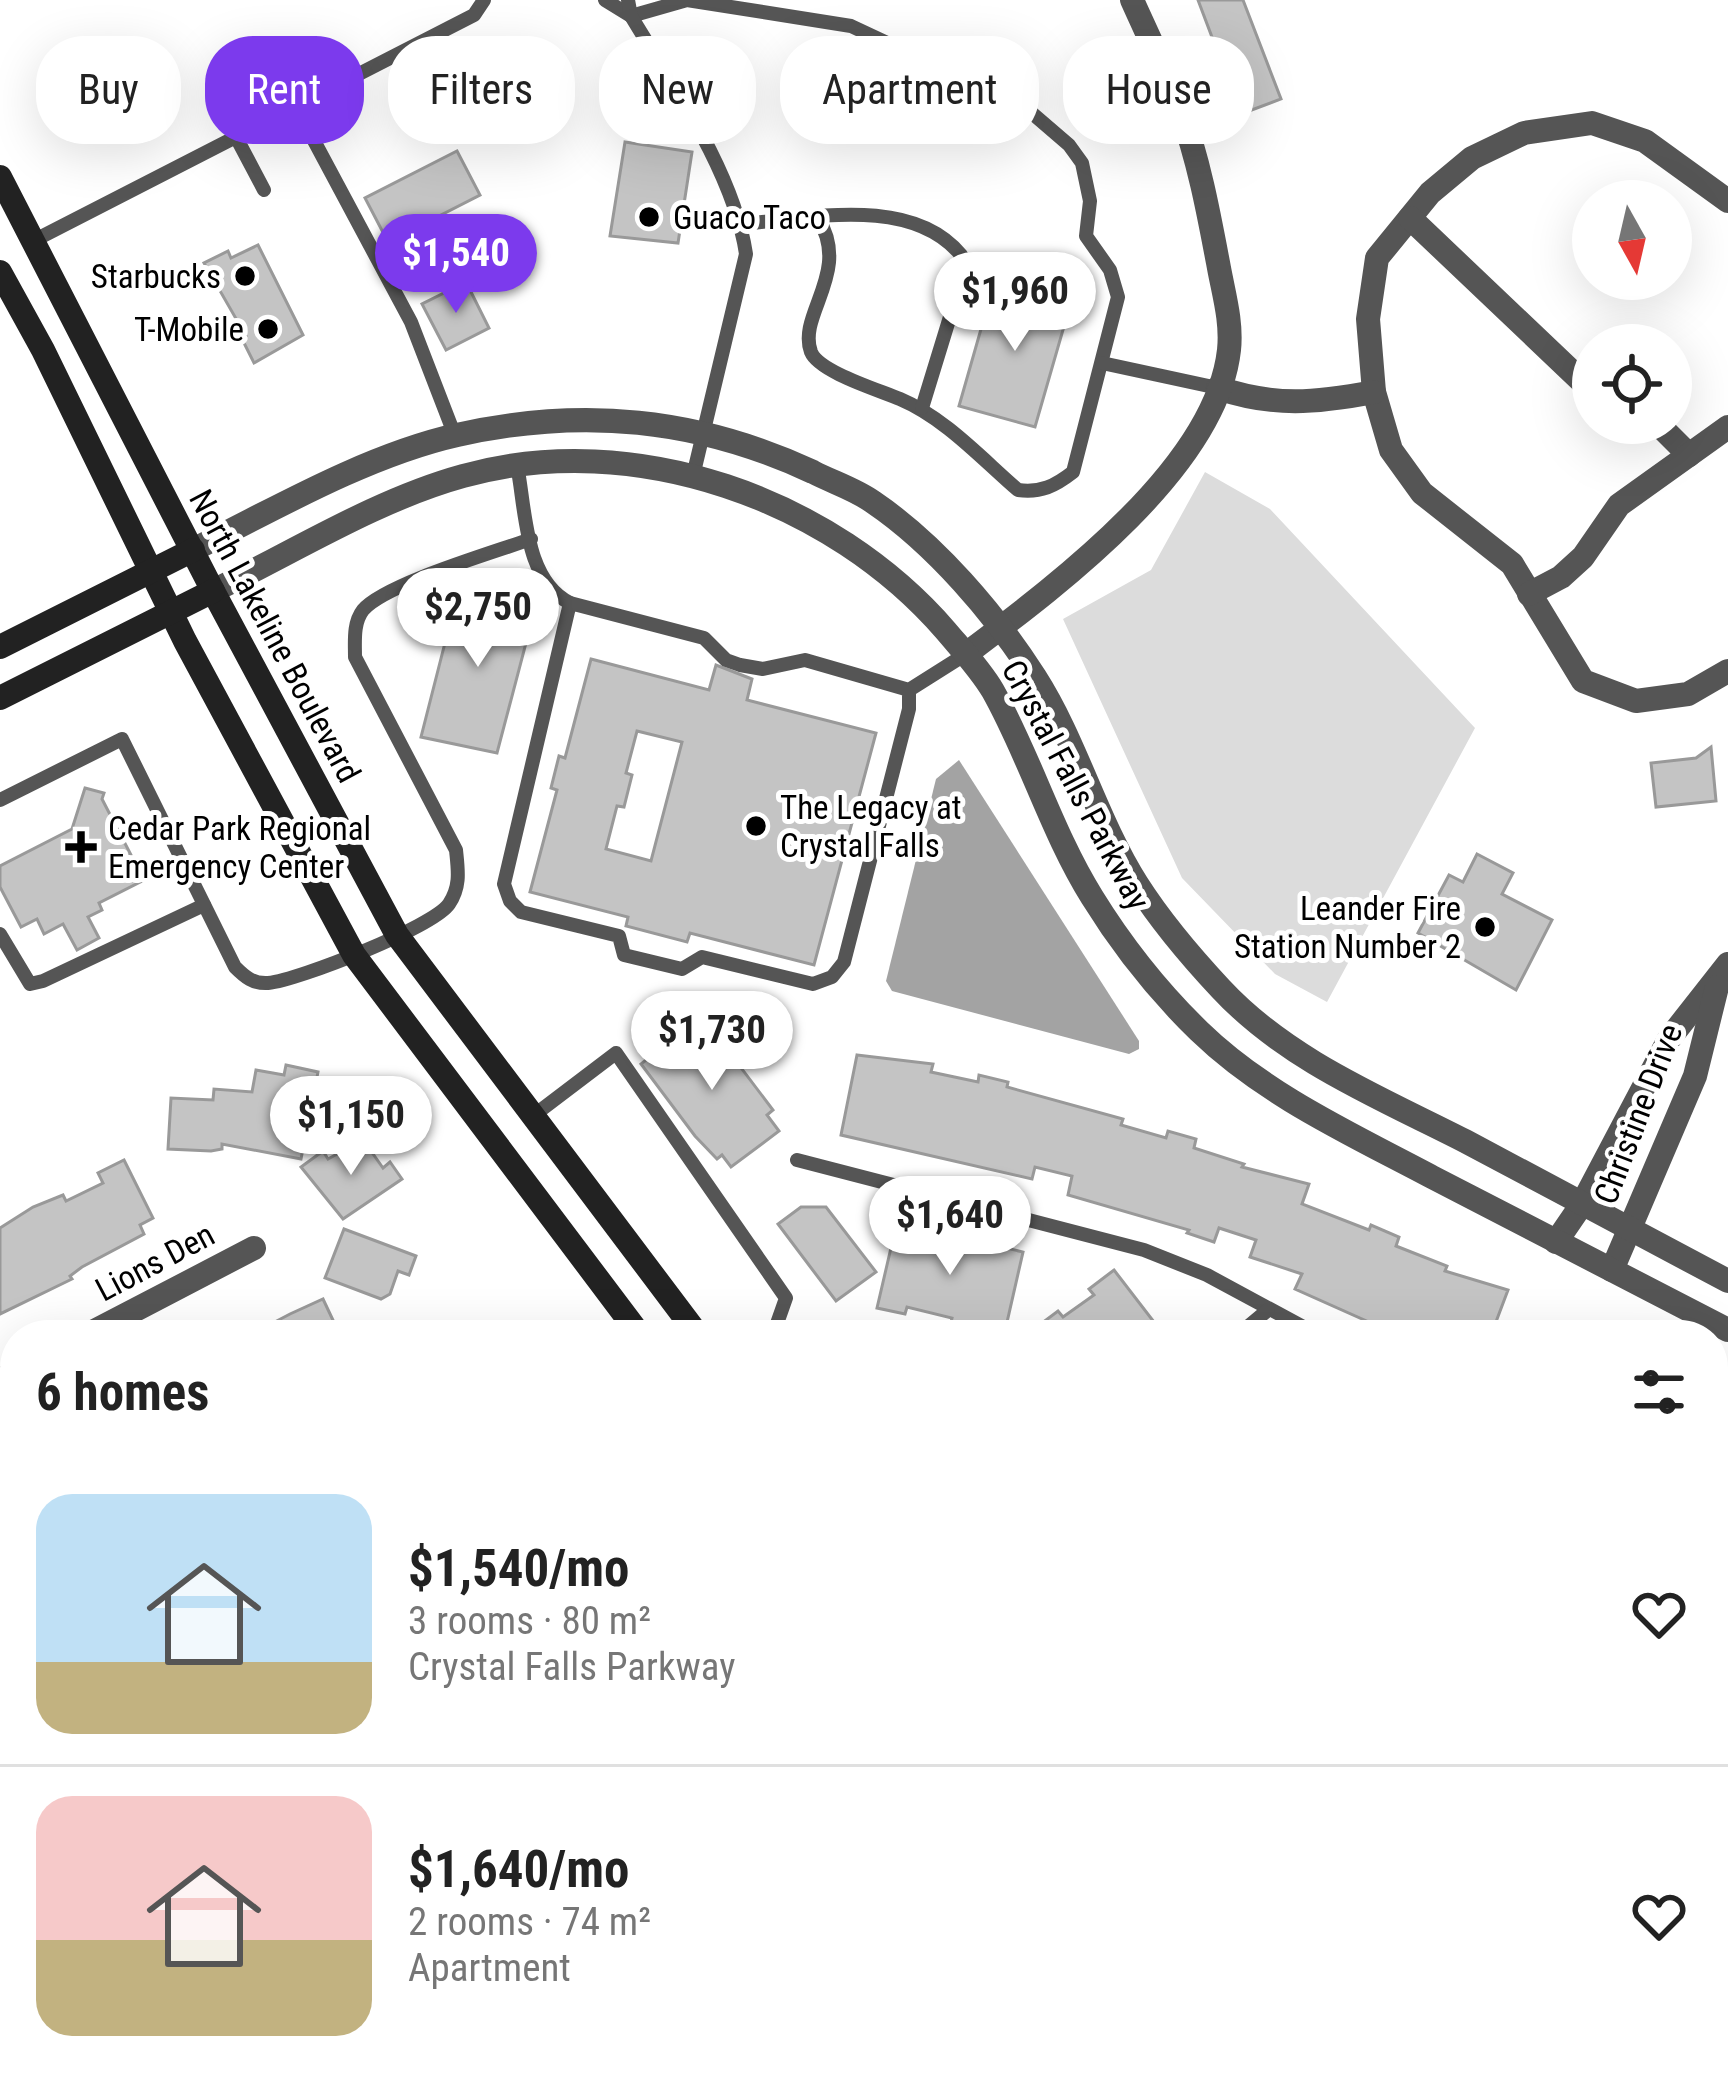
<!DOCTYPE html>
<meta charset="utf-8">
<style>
:root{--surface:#fff;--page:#f6f6f6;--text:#222;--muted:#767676;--line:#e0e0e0;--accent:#7c3aed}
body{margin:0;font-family:"Roboto Condensed",sans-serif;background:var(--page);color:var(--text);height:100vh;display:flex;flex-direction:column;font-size:45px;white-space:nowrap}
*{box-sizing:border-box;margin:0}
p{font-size:39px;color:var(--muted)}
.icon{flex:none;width:66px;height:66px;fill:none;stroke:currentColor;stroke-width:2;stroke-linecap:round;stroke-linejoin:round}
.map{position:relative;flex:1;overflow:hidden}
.drawer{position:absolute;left:0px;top:1320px;width:1728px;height:768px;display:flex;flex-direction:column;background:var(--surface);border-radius:48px 48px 0 0;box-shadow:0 12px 48px #0002}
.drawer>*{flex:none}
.banner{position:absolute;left:36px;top:36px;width:1656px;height:108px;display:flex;gap:24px}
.needle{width:78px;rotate:172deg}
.tools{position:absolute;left:1572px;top:180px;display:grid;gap:24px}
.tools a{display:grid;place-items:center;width:120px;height:120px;border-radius:50%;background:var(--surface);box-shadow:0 12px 48px #0002;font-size:60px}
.price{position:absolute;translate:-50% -102px;padding:0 27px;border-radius:42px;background:#fff;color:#222;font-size:39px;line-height:78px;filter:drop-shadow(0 3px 6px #0008)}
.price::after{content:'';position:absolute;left:50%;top:72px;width:36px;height:27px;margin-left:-18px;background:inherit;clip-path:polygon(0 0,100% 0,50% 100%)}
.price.current{background:var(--accent);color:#fff}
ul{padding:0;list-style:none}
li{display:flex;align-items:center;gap:36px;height:300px;padding:0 36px}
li+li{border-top:3px solid var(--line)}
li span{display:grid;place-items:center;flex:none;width:336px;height:240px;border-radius:36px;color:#555}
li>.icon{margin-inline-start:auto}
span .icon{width:144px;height:144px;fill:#fffc;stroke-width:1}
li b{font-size:51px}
h2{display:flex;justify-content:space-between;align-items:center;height:144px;padding:0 36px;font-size:51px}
.tag{padding:0 42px;border-radius:48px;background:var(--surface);box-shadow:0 12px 48px #0002;font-size:42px;line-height:108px}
.tag.current{background:var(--accent);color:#fff}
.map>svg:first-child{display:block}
.green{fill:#dcdcdc}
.water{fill:#a3a3a3}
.building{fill:#c4c4c4;stroke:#999;stroke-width:3;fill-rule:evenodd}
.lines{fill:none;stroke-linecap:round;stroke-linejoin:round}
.service{stroke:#555;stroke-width:14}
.minor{stroke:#555;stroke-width:24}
.tertiary{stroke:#555;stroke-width:24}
.secondary{stroke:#222;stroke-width:24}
.poi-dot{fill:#000;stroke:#fff;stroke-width:4.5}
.labels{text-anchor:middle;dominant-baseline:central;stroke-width:10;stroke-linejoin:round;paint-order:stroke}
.poi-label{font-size:33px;fill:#000;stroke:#fff;text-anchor:start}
.street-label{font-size:33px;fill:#000;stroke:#fff}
</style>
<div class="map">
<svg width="1728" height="2088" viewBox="0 0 1728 2088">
<rect width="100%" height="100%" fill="#fff"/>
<polygon class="green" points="1205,472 1270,509 1475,728 1327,1002 1275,974 1182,878 1063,619 1151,570"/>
<polygon class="water" points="959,760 1139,1041 1139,1049 1129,1054 892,991 886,981 936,779"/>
<g class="building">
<polygon points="1198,0 1243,0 1281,99 1241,114"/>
<polygon points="625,142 692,152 678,243 610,236"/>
<polygon points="457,151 480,195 388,242 365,198"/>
<polygon points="258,245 303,335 254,363 242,339 246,336 204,263 228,251 231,258"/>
<polygon points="995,280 1071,302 1035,427 959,406"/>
<polygon points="466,282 489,328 446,350 422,304"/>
<polygon points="460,584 528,605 531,624 497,753 421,737"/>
<path d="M591,659L709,690L716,665L752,679L747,700L876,733L814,965L690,933L687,942L626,926L628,917L530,892L557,790L551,788L559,756L565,758ZM637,731L682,742L651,861L606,849L617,806L624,807L632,775L626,773Z"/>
<polygon points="1711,747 1716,801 1656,807 1651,763 1696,758"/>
<polygon points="85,788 104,793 102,799 144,880 99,903 102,910 88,917 99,938 77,950 63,924 44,934 37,919 21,927 0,887 0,866 72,829"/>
<polygon points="1477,854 1513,873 1502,894 1552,920 1516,990 1418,933 1449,875 1463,882"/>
<polygon points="701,1015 773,1110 767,1115 779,1131 731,1167 722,1155 717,1159 695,1136 641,1064"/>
<polygon points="857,1055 933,1064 931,1072 978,1082 979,1075 1008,1082 1007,1087 1123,1119 1121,1125 1166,1138 1168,1131 1196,1139 1194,1148 1244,1164 1242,1167 1309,1184 1302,1204 1369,1230 1371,1225 1399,1237 1396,1246 1447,1266 1445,1271 1508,1290 1491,1335 1433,1335 1416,1328 1413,1335 1398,1335 1295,1289 1302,1274 1250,1257 1256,1240 1219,1228 1214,1242 1187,1233 1189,1230 1068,1195 1072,1176 1035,1167 1032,1179 841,1135"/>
<polygon points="286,1065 318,1072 301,1159 222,1144 222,1149 211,1151 168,1149 171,1098 213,1100 214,1089 252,1092 256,1070 284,1075"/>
<polygon points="357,1143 360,1148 366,1144 383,1168 390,1162 402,1179 343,1219 301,1167 323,1151 328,1159"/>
<polygon points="124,1160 153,1218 140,1225 144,1234 82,1267 70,1276 72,1279 0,1314 0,1228 33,1207 63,1195 66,1201 103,1183 98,1173"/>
<polygon points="801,1207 826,1207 876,1272 836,1301 778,1224"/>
<polygon points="897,1222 1023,1252 1005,1331 979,1326 978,1332 950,1326 952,1318 907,1307 905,1314 877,1308"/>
<polygon points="344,1229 416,1256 409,1275 398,1271 390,1294 381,1299 325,1278"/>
<polygon points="1114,1270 1164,1335 1026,1335 1058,1311 1063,1317 1094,1295 1089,1289"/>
<polygon points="323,1299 340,1335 250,1335 290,1314"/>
</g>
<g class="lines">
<g class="service">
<path d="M605,0L631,16L687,0L851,26L1026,108L1069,145L1082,163L1090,201L1086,236L1110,270L1118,297L1073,472C1055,486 1041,493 1018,490C982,459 945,418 900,399C879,390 819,372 811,352C797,314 852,273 818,218"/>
<path d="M628,0L631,16C673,86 734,173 746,254L693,476"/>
<polyline points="296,107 411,322 455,436"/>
<polyline points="236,137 264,190"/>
<path d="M742,224C810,218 912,195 961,255L957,294L922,408"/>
<polyline points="33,241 474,15 484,0"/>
<polyline points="1102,363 1218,388"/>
<path d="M517,465C526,510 524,580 570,603"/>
<polyline points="909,690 805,660 763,669 740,665 726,660 704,638 570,603 504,884 510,901 521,912 619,936 624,955 682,969 702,957 813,984 832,977 844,962 909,709 909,690 966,654"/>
<path d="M0,800L122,739L235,967C245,977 253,984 268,983C299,980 433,927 449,904C461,886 458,870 456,850L355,657C355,641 353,623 363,610C385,584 495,552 531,539"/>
<polyline points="0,934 30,984 43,981 204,905"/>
<polyline points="533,1116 616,1053 786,1298 774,1332 769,1335"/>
<polyline points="797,1160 1144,1250 1207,1275 1318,1335"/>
<polyline points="1238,1335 1268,1310"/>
</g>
<g class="minor">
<polyline points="1728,201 1645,141 1592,123 1524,133 1472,158 1430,193 1377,258 1368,319 1374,392 1391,450 1422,493 1512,564 1583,681 1636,701 1688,694 1728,671"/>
<polyline points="1410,218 1593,392"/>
<path d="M1218,388C1275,407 1315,403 1374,392"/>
<polyline points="1657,423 1689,455"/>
<polyline points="1529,594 1561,577 1583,557 1619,505 1728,427"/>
<path d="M966,654C1055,587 1216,468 1229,350C1232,322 1224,295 1219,268C1209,215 1199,160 1180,109C1166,72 1148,36 1132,0"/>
<polyline points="1556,1242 1582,1204 1669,1039 1728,964"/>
<polyline points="1612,1270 1695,1076 1717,987"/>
<polyline points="87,1335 254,1248"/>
<polyline points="0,1380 15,1372"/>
<polyline points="1713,1617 1728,1624"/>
<polyline points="0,1789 15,1781"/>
<polyline points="404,2073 412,2088"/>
<polyline points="792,2073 800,2088"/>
<polyline points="79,2088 108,2073"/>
<polyline points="1190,2088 1244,2073"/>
<polyline points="1295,2088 1309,2073"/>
</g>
<g class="tertiary">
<path d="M193,550C274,509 368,455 457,435C582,407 697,418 813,472C832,482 855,489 873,502C935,544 995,614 1035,677C1076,741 1096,819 1137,884C1160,920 1192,958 1221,989C1287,1060 1381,1098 1465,1141C1553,1187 1640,1235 1728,1281"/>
<path d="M213,591C294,552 376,500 463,476C634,428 832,499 946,631C962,650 980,669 993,691C1030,757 1052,833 1092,897C1121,944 1159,992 1199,1031C1265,1095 1351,1134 1432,1177C1530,1228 1629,1279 1728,1330"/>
</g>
<g class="secondary">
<polyline points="0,177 213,591 397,935 698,1335"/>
<polyline points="0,272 43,350 185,641 354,955 640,1335"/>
<polyline points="0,647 193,550"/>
<polyline points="0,698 213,591"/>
<polyline points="1090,2073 1097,2088"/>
<polyline points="1142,2073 1149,2088"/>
</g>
</g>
<g class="poi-dot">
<circle cx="649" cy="217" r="12"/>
<circle cx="245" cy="276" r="12"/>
<circle cx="268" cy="329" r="12"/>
<circle cx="756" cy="826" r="12"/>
<path d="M75 829h12v12h12v12h-12v12h-12v-12h-12v-12h12z"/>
<circle cx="1485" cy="927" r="12"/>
</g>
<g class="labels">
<g class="poi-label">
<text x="673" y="217">Guaco Taco</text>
<text x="221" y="276" text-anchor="end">Starbucks</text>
<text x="244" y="329" text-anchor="end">T-Mobile</text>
<text x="780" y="807">The Legacy at<tspan x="780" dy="38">Crystal Falls</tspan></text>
<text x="108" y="828">Cedar Park Regional<tspan x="108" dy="38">Emergency Center</tspan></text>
<text x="1461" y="908" text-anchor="end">Leander Fire<tspan x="1461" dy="38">Station Number 2</tspan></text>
</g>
<g class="street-label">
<text transform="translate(275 636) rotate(62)">North Lakeline Boulevard</text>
<text transform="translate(1076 785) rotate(62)">Crystal Falls Parkway</text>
<text transform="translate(1638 1114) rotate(-69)">Christine Drive</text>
<text transform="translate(155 1262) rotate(-28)">Lions Den</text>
</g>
</g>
</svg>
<div class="tools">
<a><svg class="needle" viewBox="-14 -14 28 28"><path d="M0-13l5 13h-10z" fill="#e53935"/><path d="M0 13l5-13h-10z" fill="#767676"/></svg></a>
<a><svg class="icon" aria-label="locate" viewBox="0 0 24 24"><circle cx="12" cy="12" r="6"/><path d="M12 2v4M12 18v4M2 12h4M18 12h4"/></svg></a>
</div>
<b class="price current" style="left:456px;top:316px">$1,540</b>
<b class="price" style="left:1015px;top:354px">$1,960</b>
<b class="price" style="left:478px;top:670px">$2,750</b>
<b class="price" style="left:712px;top:1093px">$1,730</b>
<b class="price" style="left:351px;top:1178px">$1,150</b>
<b class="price" style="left:950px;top:1278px">$1,640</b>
<div class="banner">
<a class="tag">Buy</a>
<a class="tag current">Rent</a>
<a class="tag">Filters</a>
<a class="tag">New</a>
<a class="tag">Apartment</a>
<a class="tag">House</a>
</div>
<section class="drawer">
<h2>6 homes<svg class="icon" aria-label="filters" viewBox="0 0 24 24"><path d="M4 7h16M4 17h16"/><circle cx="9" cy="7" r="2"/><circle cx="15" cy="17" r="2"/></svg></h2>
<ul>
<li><span style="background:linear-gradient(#bfe0f5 70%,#c2b280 0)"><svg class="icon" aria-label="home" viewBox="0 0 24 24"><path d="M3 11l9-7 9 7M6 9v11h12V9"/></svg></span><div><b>$1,540/mo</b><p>3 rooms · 80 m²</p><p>Crystal Falls Parkway</p></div><svg class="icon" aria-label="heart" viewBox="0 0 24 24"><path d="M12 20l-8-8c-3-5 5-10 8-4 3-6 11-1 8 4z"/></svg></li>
<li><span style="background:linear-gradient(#f6c9c9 60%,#c2b280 0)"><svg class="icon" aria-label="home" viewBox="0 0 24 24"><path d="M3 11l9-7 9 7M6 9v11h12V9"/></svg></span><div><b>$1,640/mo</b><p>2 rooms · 74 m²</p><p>Apartment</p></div><svg class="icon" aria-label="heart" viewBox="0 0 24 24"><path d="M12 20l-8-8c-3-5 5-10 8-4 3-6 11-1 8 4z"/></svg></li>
</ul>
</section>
</div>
